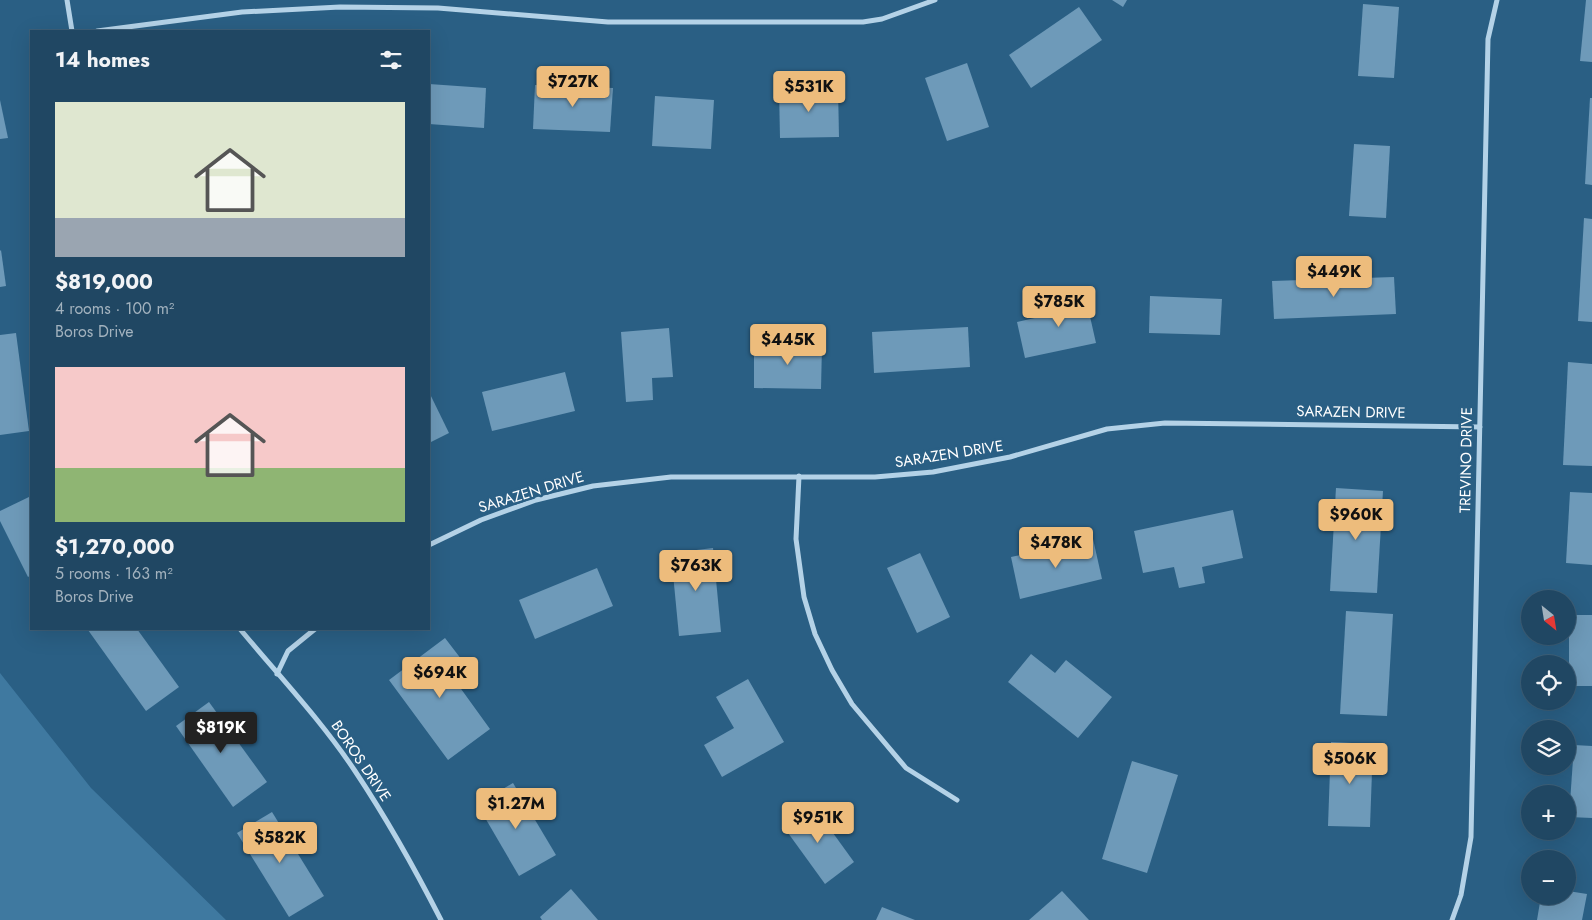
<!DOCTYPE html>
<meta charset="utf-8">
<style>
:root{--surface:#204763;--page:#284e69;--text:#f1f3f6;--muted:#a2b2be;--line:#3d5f78;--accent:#edbc7c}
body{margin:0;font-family:Jost,sans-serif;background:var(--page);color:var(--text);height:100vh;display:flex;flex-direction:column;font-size:19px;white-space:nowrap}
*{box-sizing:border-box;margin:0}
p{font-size:16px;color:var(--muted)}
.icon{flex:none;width:28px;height:28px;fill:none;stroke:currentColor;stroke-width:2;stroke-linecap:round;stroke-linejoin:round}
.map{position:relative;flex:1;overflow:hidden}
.details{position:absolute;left:30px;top:30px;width:400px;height:600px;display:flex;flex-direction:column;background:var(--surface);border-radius:0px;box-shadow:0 5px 20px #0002,0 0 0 1px var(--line)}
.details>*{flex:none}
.needle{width:32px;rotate:150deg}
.buttons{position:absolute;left:1521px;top:590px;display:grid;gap:10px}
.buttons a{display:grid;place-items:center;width:55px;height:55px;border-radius:50%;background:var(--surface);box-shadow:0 5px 20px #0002,0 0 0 1px var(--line);font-size:25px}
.price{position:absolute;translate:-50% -42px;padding:0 11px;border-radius:5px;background:var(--accent);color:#111;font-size:16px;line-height:32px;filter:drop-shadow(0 1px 2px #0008)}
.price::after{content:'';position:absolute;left:50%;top:30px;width:15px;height:11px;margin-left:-8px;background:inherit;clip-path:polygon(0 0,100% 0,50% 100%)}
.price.current{background:#222;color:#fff}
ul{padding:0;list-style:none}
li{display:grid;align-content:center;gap:10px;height:265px;padding:0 25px}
li span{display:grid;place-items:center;height:155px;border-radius:0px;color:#555}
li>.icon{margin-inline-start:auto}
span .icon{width:90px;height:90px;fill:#fffc;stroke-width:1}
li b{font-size:21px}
h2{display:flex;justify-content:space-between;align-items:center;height:60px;padding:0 25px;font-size:21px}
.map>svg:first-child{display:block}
.green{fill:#3f79a0}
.building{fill:#6e9ab9}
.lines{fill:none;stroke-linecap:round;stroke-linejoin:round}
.street{stroke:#b4d2e7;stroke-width:5}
.labels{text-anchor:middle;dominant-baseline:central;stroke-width:5;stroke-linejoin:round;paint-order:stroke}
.street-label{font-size:15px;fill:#fff;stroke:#2a5f84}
</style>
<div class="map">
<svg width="1592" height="920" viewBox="0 0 1592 920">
<rect width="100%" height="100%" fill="#2a5f84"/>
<polygon class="green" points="0,673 91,788 226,920 0,920"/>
<g class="building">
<polygon points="1112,0 1127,0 1123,7"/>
<polygon points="1586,0 1592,0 1592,62 1580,61"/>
<polygon points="1363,4 1399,7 1394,78 1358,76"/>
<polygon points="1079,7 1102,40 1031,88 1009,55"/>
<polygon points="967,63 989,127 947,141 925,78"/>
<polygon points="429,84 486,88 484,128 429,124"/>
<polygon points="535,85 613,88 610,132 533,129"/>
<polygon points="838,87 839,137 780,138 779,89"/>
<polygon points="655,96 714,100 711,149 652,146"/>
<polygon points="1590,98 1592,98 1592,185 1585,184"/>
<polygon points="0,100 8,138 0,139"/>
<polygon points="1354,144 1390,146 1386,218 1349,216"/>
<polygon points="1584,218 1592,219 1592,322 1578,321"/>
<polygon points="1,250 6,286 0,287 0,251"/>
<polygon points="1394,277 1396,314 1274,319 1272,281"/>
<polygon points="1084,290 1096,343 1025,358 1017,322 1061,312 1057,296"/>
<polygon points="1150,296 1222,299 1220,335 1149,333"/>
<polygon points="968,327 970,367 874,373 872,332"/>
<polygon points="669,328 673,377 652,378 653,400 626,402 621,332"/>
<polygon points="16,333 29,431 0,435 0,335"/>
<polygon points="754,344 822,345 821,389 754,388"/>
<polygon points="1568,362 1592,364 1592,466 1563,465"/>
<polygon points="565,372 575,411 492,431 482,392"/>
<polygon points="429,392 449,433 429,443"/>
<polygon points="1336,488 1383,491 1377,593 1330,591"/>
<polygon points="1570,492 1592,493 1592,565 1566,563"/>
<polygon points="31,496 31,575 28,577 0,521 0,511"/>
<polygon points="1233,510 1243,558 1202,567 1205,583 1179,588 1174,567 1143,573 1134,531"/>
<polygon points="1093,539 1102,579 1020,599 1011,557"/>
<polygon points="713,548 721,632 679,636 671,553"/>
<polygon points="920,553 950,617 917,633 887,568"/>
<polygon points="597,568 613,606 535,639 519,600"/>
<polygon points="1346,611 1393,614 1387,716 1340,714"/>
<rect x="1569" y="615" width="23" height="71"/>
<polygon points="90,629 137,629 179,687 146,711 88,630"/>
<polygon points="445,638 465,664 451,675 490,729 448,760 389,680"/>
<polygon points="1031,654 1055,673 1066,660 1112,697 1078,738 1008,682"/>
<polygon points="748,679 784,742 722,777 704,745 734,728 716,697"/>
<polygon points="209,702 267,782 233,807 176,726"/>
<polygon points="1331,742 1373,744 1370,827 1328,826"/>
<polygon points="1574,745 1592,746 1592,818 1569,817"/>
<polygon points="1132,761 1178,775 1147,873 1102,859"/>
<polygon points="513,783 556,855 519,876 477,804"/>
<polygon points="812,804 854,862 825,884 783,826"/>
<polygon points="272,812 324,896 289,917 237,833"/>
<polygon points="571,889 598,920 542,920 540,917"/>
<polygon points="1062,891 1089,920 1029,920"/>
<polygon points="1568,891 1587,894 1582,920 1537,920 1541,896 1568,896"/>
<polygon points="882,907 915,920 876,920"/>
</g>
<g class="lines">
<g class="street">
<polyline points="67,0 72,31"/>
<polyline points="97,31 242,12 340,7 438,8 608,22 863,22 882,19 935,0"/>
<polyline points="799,476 796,539 804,597 815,634 832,670 852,704 906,768 957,800"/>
<polyline points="429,545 481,520 536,500 593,486 671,477 875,477 933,472 1010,457 1107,429 1165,423 1480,427"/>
<path d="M240,629C279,676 321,720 355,771C387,819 415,869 441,920"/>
<polyline points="277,674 288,651 315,629"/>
<polyline points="1452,920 1461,895 1471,837 1488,39 1497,0"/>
</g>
</g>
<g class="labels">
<g class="street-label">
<text transform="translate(1351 412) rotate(1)">SARAZEN DRIVE</text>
<text transform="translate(949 454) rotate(-9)">SARAZEN DRIVE</text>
<text transform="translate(1466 460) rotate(-89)">TREVINO DRIVE</text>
<text transform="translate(531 492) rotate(-17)">SARAZEN DRIVE</text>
<text transform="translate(361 761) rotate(56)">BOROS DRIVE</text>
</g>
</g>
</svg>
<div class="buttons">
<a><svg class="needle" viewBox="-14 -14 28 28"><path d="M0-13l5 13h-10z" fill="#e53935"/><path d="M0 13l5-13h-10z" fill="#a2b2be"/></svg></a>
<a><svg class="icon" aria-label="locate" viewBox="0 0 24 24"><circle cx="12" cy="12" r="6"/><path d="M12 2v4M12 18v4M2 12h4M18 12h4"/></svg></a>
<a><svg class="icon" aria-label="layers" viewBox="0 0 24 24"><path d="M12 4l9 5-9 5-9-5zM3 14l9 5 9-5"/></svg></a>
<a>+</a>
<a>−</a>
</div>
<b class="price" style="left:573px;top:108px">$727K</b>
<b class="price" style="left:809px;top:113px">$531K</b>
<b class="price" style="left:1334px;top:298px">$449K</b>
<b class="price" style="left:1059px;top:328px">$785K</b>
<b class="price" style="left:788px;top:366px">$445K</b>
<b class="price" style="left:1356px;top:541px">$960K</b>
<b class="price" style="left:1056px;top:569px">$478K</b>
<b class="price" style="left:696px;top:592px">$763K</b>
<b class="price" style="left:440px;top:699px">$694K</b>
<b class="price current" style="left:221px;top:754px">$819K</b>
<b class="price" style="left:1350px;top:785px">$506K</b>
<b class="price" style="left:516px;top:830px">$1.27M</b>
<b class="price" style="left:818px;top:844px">$951K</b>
<b class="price" style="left:280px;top:864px">$582K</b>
<section class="details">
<h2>14 homes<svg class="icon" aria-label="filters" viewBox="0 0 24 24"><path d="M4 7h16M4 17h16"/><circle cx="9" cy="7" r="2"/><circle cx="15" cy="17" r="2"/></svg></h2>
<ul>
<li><span style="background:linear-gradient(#dfe7d0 75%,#9aa5b1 0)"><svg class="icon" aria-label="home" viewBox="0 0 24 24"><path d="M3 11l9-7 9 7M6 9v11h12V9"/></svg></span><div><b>$819,000</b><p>4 rooms · 100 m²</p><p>Boros Drive</p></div></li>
<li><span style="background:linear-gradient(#f6c9c9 65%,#8fb573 0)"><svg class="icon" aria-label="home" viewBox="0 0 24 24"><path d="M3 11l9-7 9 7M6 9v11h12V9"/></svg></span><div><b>$1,270,000</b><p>5 rooms · 163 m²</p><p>Boros Drive</p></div></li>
</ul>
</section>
</div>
